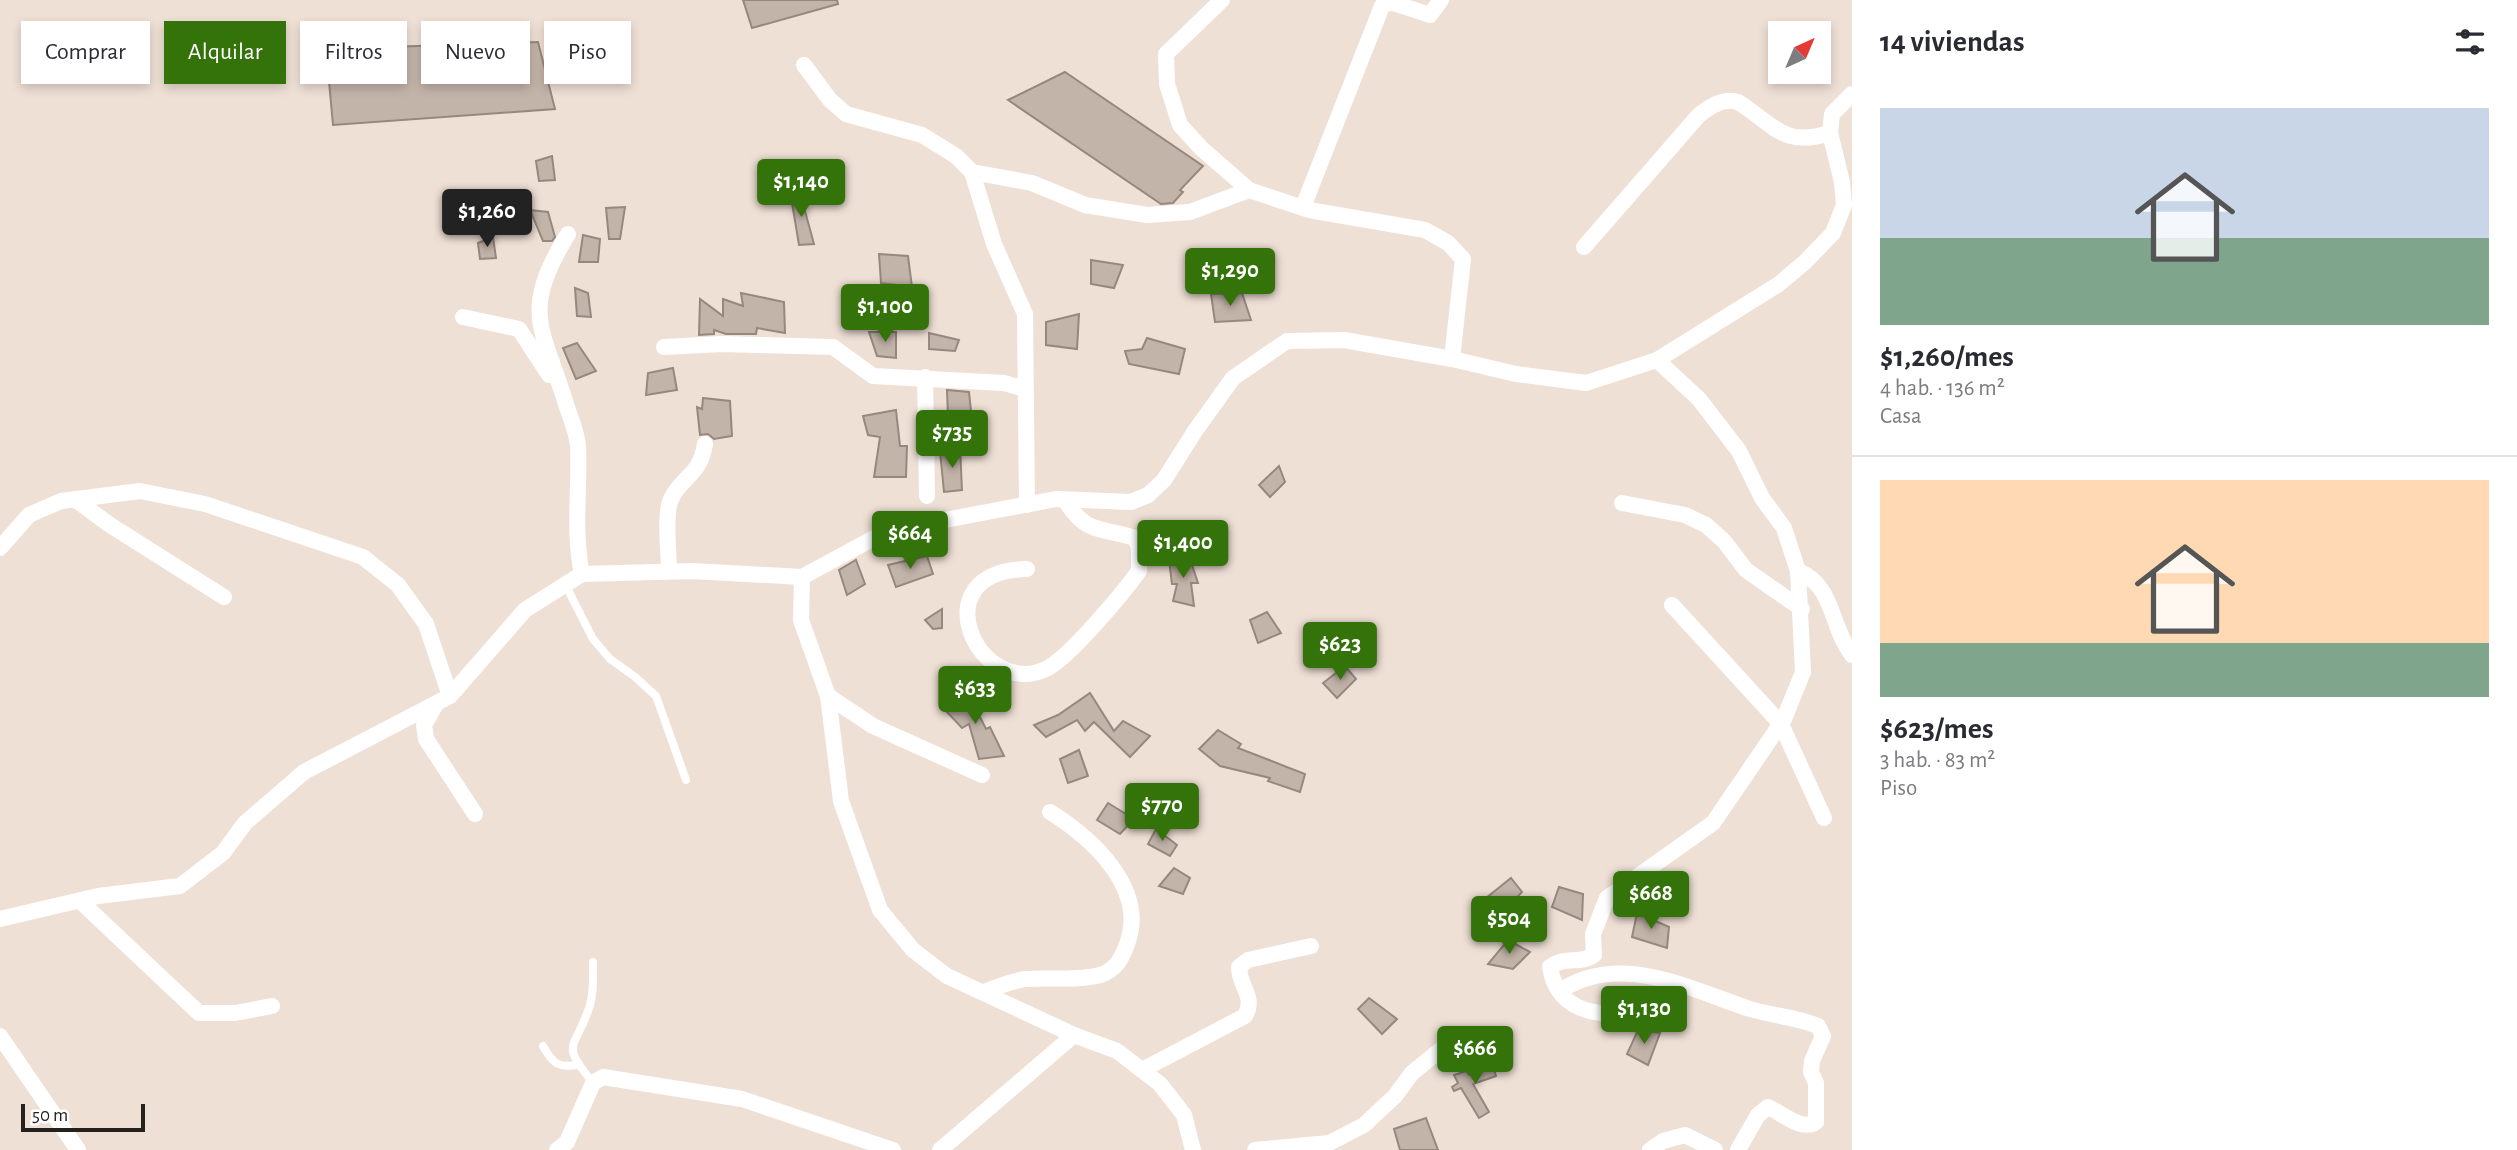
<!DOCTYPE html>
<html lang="es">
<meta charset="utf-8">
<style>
:root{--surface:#fff;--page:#f2f2f3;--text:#2b2b33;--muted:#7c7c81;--line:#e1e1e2;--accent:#34720a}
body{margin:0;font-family:"Alegreya Sans",sans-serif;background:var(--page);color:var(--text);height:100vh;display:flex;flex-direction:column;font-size:26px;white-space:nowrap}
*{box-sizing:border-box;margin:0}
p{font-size:23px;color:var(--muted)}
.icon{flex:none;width:38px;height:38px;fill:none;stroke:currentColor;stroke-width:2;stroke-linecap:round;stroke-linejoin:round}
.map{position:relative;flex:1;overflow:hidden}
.sheet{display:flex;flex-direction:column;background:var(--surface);width:665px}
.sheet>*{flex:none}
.guide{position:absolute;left:21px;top:21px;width:665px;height:63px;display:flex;gap:14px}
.needle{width:46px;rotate:44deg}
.fabs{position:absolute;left:1768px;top:21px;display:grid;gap:14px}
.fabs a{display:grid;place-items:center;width:63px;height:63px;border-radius:0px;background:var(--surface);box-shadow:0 4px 10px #0003;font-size:35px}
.scale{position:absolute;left:21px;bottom:18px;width:124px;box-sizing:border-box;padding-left:7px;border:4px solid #27211d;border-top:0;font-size:19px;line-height:24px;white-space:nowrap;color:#27211d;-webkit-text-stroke:5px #fff;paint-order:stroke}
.price{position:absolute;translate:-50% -60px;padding:0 16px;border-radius:7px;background:var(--accent);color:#fff;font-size:23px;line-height:46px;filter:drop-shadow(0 2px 4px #0008)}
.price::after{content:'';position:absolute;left:50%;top:42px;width:21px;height:16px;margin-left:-10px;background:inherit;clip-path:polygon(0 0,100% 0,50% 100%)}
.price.on{background:#222;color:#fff}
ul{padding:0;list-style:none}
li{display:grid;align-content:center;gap:14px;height:371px;padding:0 28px}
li+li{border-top:2px solid var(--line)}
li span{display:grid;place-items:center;height:217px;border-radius:0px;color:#555}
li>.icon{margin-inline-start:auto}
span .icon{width:126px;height:126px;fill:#fffc;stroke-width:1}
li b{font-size:30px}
h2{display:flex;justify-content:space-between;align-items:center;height:84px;padding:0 28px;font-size:30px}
.chip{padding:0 24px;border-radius:0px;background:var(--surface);box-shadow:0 4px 10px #0003;font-size:24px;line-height:63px}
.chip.on{background:var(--accent);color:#fff}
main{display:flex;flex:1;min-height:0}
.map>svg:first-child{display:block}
.building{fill:#c3b4a9;stroke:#96887e;stroke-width:2}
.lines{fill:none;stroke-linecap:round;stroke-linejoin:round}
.service{stroke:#fff;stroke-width:8}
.minor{stroke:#fff;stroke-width:16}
</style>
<main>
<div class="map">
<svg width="1852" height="1150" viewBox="0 0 1852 1150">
<rect width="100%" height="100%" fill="#efe0d5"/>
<g class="building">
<polygon points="743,0 837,0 838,4 752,28"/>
<polygon points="538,42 555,109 333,125 326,49"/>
<polygon points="1065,72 1203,166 1180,190 1183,192 1173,203 1161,204 1008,100"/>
<polygon points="552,156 555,180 539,181 536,161"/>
<polygon points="799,189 814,244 799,245 790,191"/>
<polygon points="625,207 620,239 609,239 606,208"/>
<polygon points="530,210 548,212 555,237 552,241 543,241"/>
<polygon points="583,235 600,239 598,262 579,262"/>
<polygon points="493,237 496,258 480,259 478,243"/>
<polygon points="879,254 908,256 912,287 881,283"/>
<polygon points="1091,260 1123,265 1114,288 1091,284"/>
<polygon points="575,288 588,293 591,317 577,316"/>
<polygon points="741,293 784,302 785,333 757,328 756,334 726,334 714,330 714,334 699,335 700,299 723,316 723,299 743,306"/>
<polygon points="1242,293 1251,320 1215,322 1211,294"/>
<polygon points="1079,314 1077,349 1046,345 1046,322"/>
<polygon points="869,332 896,332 896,358 877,356"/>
<polygon points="929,333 959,340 955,351 929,349"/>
<polygon points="1147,338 1185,349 1179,374 1129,364 1125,351 1142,349"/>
<polygon points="577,343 596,371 576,379 563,348"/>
<polygon points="673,368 677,390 646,395 648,373"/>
<polygon points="947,390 969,392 972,421 948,416"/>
<polygon points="703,398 730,401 732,436 714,439 708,434 700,435 697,407 702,409"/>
<polygon points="896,410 900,446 907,446 906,477 874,477 880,437 868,435 863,416"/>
<polygon points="960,448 962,490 944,492 940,451"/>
<polygon points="1279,466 1285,482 1270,497 1259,485"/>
<polygon points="1187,550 1198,583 1191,583 1194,606 1173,601 1177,584 1172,584 1169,560 1184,559"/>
<polygon points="927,556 933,574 896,587 888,565"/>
<polygon points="856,560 865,584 847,595 839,570"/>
<polygon points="942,609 942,628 933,629 925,620"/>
<polygon points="1267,612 1281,633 1258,643 1250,620"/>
<polygon points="1345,666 1356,679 1337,698 1323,683"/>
<polygon points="965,687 986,729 990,727 1004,756 979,759 969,724 962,728 945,710 961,698 959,689"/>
<polygon points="1090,693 1114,731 1123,721 1150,736 1130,757 1094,722 1085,731 1077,720 1046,737 1034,725 1058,715"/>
<polygon points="1218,730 1241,744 1238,748 1305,774 1300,792 1268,781 1270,778 1220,766 1199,749"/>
<polygon points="1079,750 1088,776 1068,783 1060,759"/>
<polygon points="1108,803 1134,819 1120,834 1097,820"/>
<polygon points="1156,829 1177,845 1170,856 1148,844"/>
<polygon points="1174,868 1190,878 1183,894 1159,886"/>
<polygon points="1511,878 1522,892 1498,918 1481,902"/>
<polygon points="1559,887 1583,894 1582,920 1552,907"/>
<polygon points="1637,913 1669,927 1667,948 1632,937"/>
<polygon points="1508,940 1530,952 1513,969 1488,964"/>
<polygon points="1369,998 1397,1019 1382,1034 1358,1009"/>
<polygon points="1638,1030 1660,1033 1648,1065 1627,1054"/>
<polygon points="1491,1060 1496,1076 1473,1084 1489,1112 1479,1118 1461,1088 1454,1091 1452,1087 1458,1083 1454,1075 1466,1071 1469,1075"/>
<polygon points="1426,1118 1438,1150 1400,1150 1394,1129"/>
</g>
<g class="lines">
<g class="service">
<polyline points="565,584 593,639 610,659 634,676 656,696 686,780"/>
<path d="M593,962C593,978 594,995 588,1011C573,1052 561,1043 593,1083"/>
<path d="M543,1046C553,1064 558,1068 579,1065"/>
</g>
<g class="minor">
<polyline points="1222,0 1166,54 1167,84 1180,125 1201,148 1249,190 1309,210 1425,230 1448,243 1463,259 1452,359"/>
<polyline points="804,65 830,100 846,114 922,135 956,156 972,172 1032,183 1085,205 1147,215 1190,212 1249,190"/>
<polyline points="972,172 994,244 1025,314 1027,505"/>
<polyline points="1303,207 1382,6 1390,2 1430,15 1441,0"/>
<path d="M568,234C520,312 542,326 566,404C570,417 577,432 578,446C580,489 573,531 582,574"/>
<path d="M1584,247L1699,115C1710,106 1724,97 1738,102C1774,124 1782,148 1830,133"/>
<polyline points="463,317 519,329 549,375"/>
<polyline points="664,347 722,344 833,347 873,376 1004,383 1025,389"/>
<polyline points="925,377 927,496"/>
<polyline points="76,500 110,525 224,597"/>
<polyline points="1622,503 1685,515 1706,525 1724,541 1746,570 1802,609"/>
<polyline points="0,548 29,515 61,501 140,491 205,504 363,557 398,585 426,624 450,696"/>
<path d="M1027,569C919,571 978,700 1046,669C1069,658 1123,593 1139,571V548L1135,538C1101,527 1086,535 1065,500"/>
<path d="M669,571C669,554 664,514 671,499C682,476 700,476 705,444"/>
<path d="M1798,571C1835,586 1830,627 1852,655"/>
<polyline points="802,577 801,620 828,696 841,801 880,910 913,950 947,976 1074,1035 1117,1051 1160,1084 1184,1115 1193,1150"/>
<polyline points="1672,605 1781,724 1824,818"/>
<polyline points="828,696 873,726 982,775"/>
<polyline points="436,704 424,725 426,739 475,814"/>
<polyline points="80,901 199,1013 235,1013 272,1006"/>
<polyline points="0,919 98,896 180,886 223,853 245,823 304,772 450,696 525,610 582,574 692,571 802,577 887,531 1056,499 1131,502 1148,495 1164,480 1195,431 1233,378 1287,341 1344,340 1452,359 1516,374 1586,383 1657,360 1779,284 1805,262 1833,233 1844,205 1842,182 1830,133 1832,114 1852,94"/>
<path d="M1560,991C1620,951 1689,989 1750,1009C1773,1016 1796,1017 1818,1026L1823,1036L1812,1061L1811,1072L1816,1083V1122C1802,1132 1782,1113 1768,1107L1758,1115L1738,1150"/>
<path d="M984,992C997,987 1011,981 1025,979C1049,977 1077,981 1100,975C1116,970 1122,958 1127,944C1148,889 1092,838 1050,812"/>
<path d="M1617,1014C1583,1014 1556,1004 1550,967C1566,955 1580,965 1594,955L1593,934L1607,898L1713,823L1784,719L1803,672L1798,571L1784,528L1762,498L1739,451L1699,399L1657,360"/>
<polyline points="0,1036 78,1150"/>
<path d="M1142,1070L1245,1016C1256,996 1239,987 1239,967L1248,960L1311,946"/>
<polyline points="557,1150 567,1142 593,1083 603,1077 742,1099 893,1150"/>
<polyline points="940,1150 1074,1035"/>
<polyline points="1255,1150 1329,1143 1364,1125 1395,1096 1412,1073 1455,1038"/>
<polyline points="1650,1150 1663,1141 1685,1135 1715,1150"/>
</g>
</g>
</svg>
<div class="fabs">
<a><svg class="needle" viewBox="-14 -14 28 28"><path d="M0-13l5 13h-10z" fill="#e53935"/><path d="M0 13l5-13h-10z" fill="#7c7c81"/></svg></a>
</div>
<div class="scale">50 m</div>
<b class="price" style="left:801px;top:219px">$1,140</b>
<b class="price on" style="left:487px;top:249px">$1,260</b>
<b class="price" style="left:1230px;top:308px">$1,290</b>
<b class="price" style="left:885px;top:344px">$1,100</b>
<b class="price" style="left:952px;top:470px">$735</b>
<b class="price" style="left:910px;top:571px">$664</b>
<b class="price" style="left:1183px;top:580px">$1,400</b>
<b class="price" style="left:1340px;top:682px">$623</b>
<b class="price" style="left:975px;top:726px">$633</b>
<b class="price" style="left:1162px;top:843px">$770</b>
<b class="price" style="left:1651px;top:931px">$668</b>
<b class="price" style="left:1509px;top:956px">$504</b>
<b class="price" style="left:1644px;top:1046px">$1,130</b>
<b class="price" style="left:1475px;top:1086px">$666</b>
<div class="guide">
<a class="chip">Comprar</a>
<a class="chip on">Alquilar</a>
<a class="chip">Filtros</a>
<a class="chip">Nuevo</a>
<a class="chip">Piso</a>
</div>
</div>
<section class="sheet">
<h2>14 viviendas<svg class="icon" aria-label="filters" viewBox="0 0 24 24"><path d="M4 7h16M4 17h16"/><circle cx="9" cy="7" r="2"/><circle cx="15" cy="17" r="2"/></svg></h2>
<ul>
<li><span style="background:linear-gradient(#c9d6e8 60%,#7fa58c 0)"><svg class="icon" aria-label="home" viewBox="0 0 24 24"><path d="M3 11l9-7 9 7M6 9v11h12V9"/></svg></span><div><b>$1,260/mes</b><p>4 hab. · 136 m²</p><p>Casa</p></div></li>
<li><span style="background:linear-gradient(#ffd9b3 75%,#7fa58c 0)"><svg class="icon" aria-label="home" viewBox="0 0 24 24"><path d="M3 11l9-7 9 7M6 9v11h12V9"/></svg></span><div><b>$623/mes</b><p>3 hab. · 83 m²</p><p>Piso</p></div></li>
</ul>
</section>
</main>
